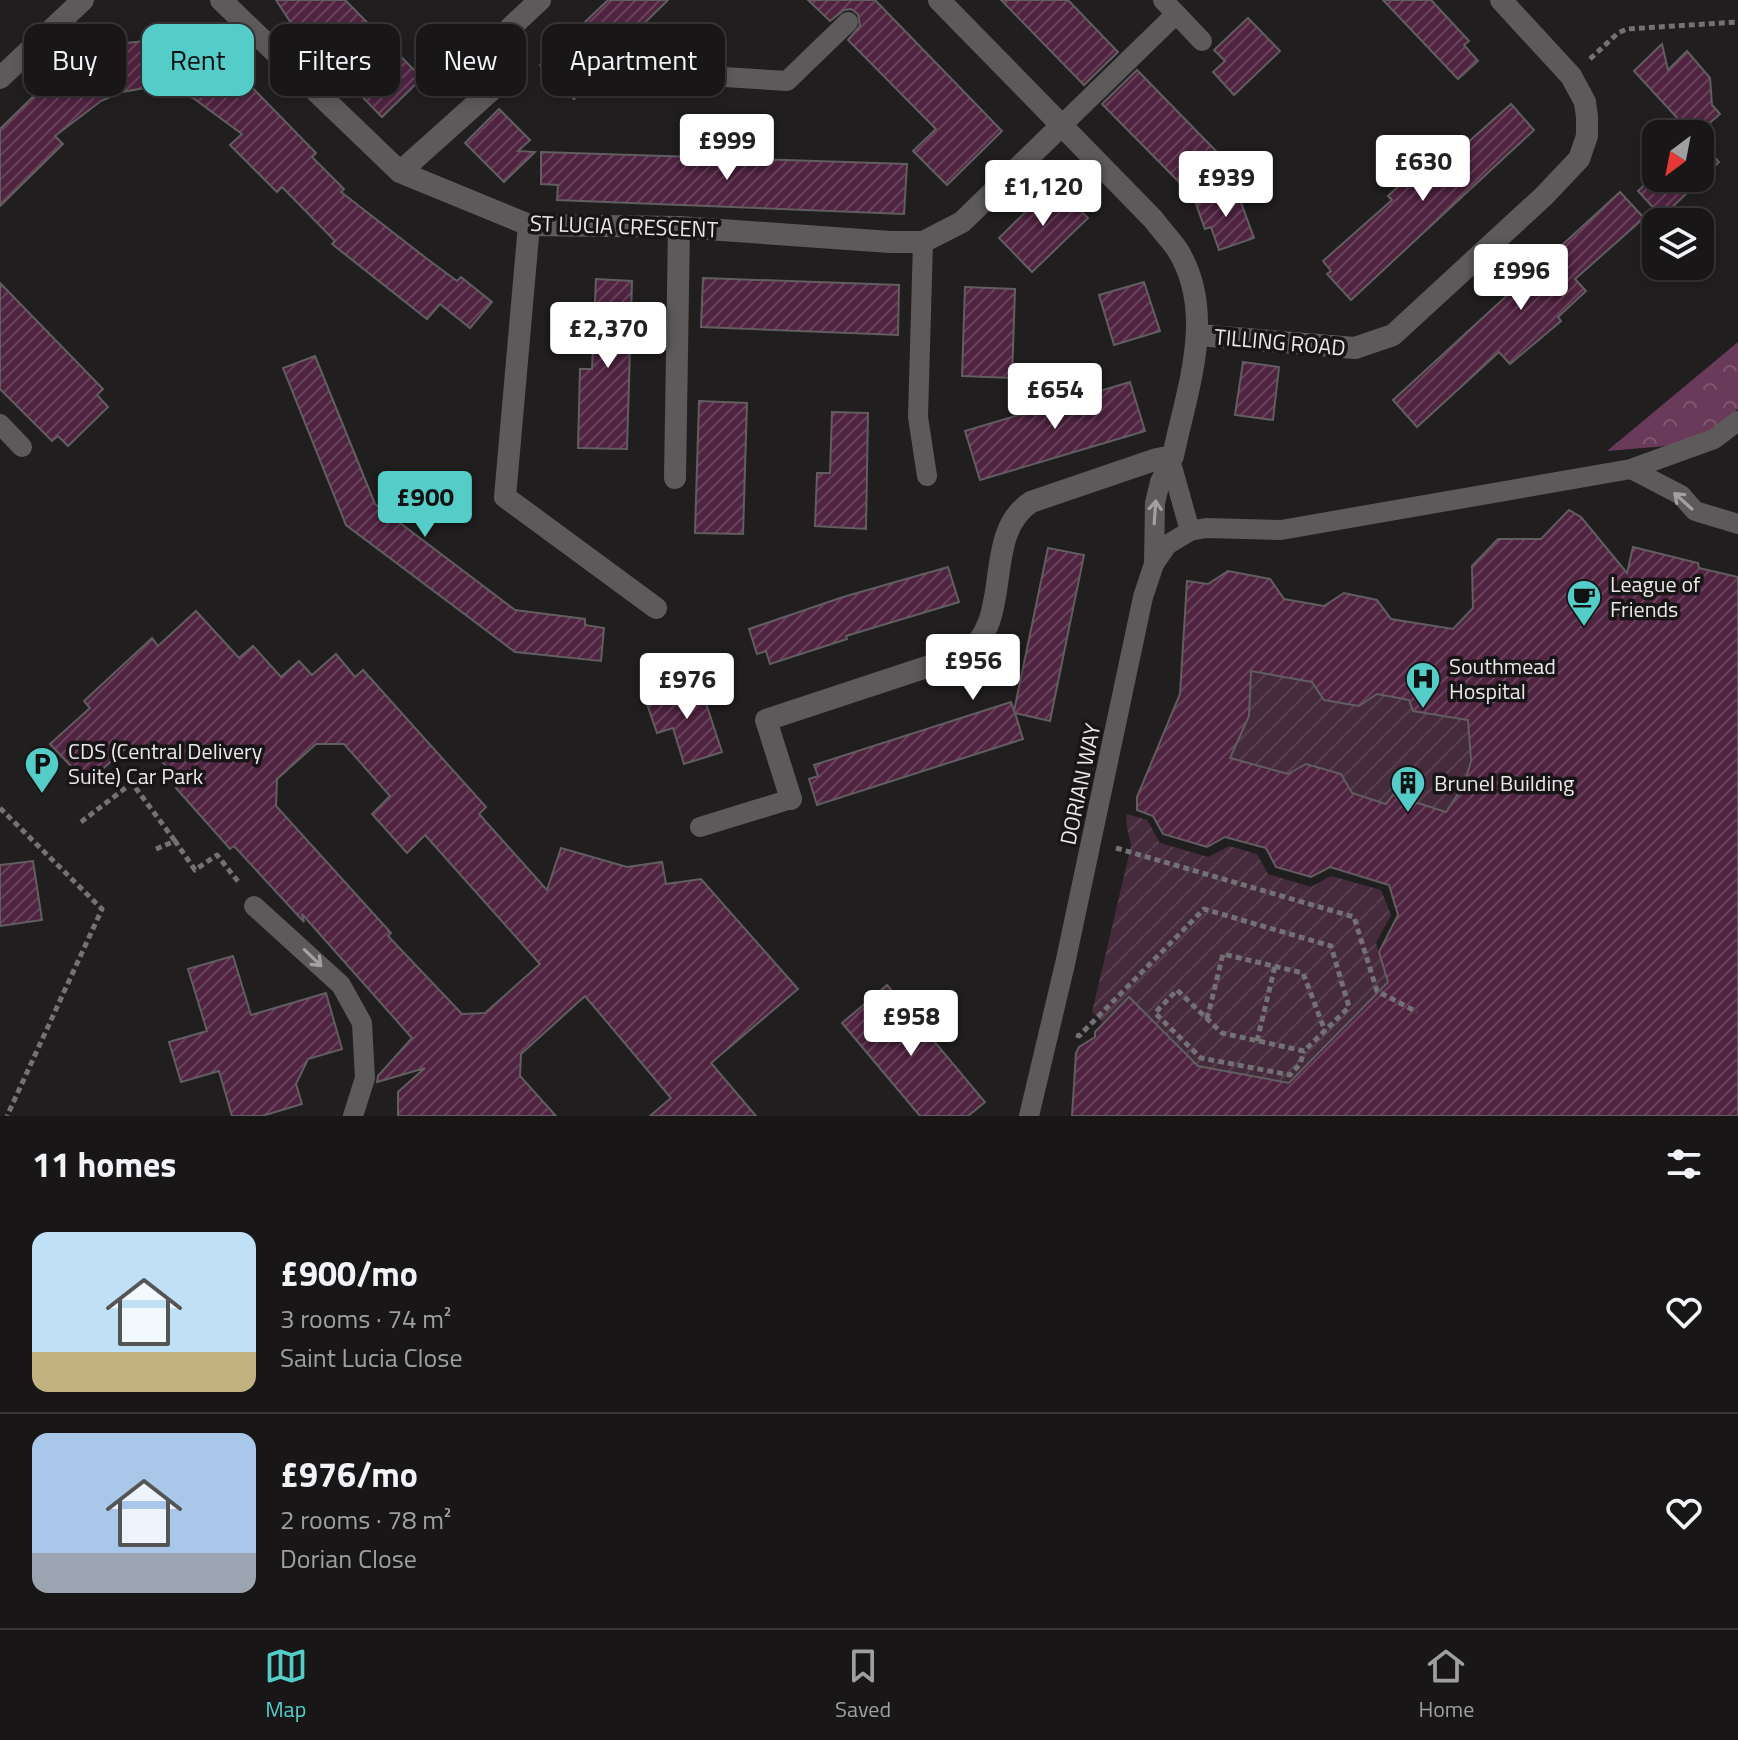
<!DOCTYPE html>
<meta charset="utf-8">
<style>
:root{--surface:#191618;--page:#221f21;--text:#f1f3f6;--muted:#9f9fa2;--line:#373537;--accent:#54cdc8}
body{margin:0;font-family:"Titillium Web",sans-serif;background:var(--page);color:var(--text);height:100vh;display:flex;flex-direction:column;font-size:30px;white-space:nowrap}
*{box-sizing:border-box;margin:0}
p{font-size:26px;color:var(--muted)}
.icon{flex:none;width:44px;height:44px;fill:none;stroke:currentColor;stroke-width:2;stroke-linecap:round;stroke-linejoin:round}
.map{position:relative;height:1116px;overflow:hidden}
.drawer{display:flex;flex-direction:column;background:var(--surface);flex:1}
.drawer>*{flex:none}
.top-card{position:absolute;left:24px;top:24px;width:800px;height:72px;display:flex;gap:16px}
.needle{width:52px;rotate:212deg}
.buttons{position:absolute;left:1642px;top:120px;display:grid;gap:16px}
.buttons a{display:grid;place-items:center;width:72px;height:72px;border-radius:16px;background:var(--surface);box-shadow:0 4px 12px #0003,0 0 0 2px var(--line);font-size:40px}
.price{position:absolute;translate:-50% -68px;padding:0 18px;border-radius:8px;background:#fff;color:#222;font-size:26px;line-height:52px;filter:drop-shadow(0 2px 4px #0008)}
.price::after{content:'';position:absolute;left:50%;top:48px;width:24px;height:18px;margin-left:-12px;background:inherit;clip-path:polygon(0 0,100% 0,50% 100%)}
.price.on{background:var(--accent);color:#111}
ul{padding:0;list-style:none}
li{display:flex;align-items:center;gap:24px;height:200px;padding:0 32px}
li+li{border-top:2px solid var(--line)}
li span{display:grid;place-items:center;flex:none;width:224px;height:160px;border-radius:16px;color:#555}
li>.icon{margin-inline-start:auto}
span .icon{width:96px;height:96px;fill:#fffc;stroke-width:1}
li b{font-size:34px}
h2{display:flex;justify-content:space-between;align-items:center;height:96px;padding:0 32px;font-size:34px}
.chip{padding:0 28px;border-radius:16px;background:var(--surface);box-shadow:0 4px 12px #0003,0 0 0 2px var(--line);font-size:28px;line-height:72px}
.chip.on{background:var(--accent);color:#111}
.dock{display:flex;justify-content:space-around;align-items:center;height:112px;border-top:2px solid var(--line);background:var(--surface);font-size:22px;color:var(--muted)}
.dock a{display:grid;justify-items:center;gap:4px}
.dock .on{color:var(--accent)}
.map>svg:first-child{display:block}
.forest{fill:url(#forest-crowns)}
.garden{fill:url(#garden-furrows)}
.building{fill:url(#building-hatch);stroke:#615e60;stroke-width:2;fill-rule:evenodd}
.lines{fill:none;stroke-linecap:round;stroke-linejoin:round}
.path{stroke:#737173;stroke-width:5;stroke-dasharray:6 4;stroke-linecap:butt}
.service{stroke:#5d5a5c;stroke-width:20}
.minor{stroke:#5d5a5c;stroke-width:22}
.oneway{stroke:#a3a0a2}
.labels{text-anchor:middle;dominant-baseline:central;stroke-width:7;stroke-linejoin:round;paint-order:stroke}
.street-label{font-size:22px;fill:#e9e7e9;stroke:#181517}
.poi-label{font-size:22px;fill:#e9e7e9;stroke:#181517;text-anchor:start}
</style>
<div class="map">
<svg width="1738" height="1116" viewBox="0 0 1738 1116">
<defs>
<pattern id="forest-crowns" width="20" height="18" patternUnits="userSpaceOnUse" patternTransform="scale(2)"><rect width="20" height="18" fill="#693a59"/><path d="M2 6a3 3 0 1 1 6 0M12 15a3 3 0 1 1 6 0" fill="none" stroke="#7e5671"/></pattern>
<pattern id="garden-furrows" width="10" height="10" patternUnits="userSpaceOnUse" patternTransform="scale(2)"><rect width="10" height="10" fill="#462b3c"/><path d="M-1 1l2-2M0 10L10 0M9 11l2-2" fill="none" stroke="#58404f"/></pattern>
<pattern id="building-hatch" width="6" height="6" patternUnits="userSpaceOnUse" patternTransform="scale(2)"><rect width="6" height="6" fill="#502341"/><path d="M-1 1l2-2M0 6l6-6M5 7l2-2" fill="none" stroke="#69435c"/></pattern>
</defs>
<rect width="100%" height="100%" fill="#211e20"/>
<polygon class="forest" points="1738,342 1738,409 1702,443 1607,451"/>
<g class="garden">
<path d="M1251,671L1312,682L1324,700L1377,694L1409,700L1413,711L1468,720C1472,765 1471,774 1446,812L1394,795L1386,804L1352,793L1341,774L1307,764L1288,774L1230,758L1249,716Z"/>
<polygon points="1127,814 1147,820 1160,843 1208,857 1229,846 1257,854 1268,874 1311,887 1331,876 1381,890 1391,915 1376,943 1389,984 1409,1021 1370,1000 1289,1083 1198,1066 1130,998 1104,1024 1092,1012 1131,846 1126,822"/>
</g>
<g class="building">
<polygon points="276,0 345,0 422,78 382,117 293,26"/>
<polygon points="608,0 668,0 626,41 630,46 574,99 540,65"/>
<polygon points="808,0 875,0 1002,131 947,185 913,151 936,129 848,40 860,26 858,14 851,9 844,10 830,21"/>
<polygon points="1001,0 1068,0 1118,52 1084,85"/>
<polygon points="1383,0 1431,0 1469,41 1464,45 1478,61 1458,79"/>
<polygon points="1248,18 1280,51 1234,95 1213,72 1225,61 1214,50"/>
<polygon points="144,41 178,44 213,56 242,77 316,153 312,157 344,189 341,192 426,258 457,281 461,277 492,302 470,328 440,304 427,319 332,244 335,241 282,187 277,192 230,145 242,134 193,98 167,90 145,88 122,92 101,101 55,136 63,144 0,206 0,129 53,77 75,61 109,45"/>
<polygon points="1662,44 1668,70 1687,51 1710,78 1712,105 1720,114 1697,134 1692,134 1634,71"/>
<polygon points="1137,70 1218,153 1184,187 1102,104"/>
<polygon points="1511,104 1534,130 1351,300 1327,274 1331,271 1323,261 1392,200 1388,196 1438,149 1448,160"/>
<polygon points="499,109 530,140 518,151 535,152 504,182 465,143"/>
<polygon points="1700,142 1719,162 1662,217 1638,191 1656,174 1656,178 1700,178"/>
<polygon points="541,152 907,164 904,214 557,200 558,185 541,184"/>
<polygon points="1054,184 1088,218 1032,272 999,238"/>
<polygon points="1236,189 1254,238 1219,250 1211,227 1205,229 1196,204"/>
<polygon points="1620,192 1644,218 1575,279 1586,291 1558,317 1561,321 1510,364 1499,352 1417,427 1393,400"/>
<polygon points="703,278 899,285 898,335 701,327"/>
<polygon points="596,279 632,281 627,449 578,448 580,369 592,369"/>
<polygon points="1144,282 1160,331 1114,345 1099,295"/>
<polygon points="0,283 103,389 97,395 108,407 68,446 58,436 52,441 0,389"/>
<polygon points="965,287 1015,289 1012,378 962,376"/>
<polygon points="315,356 375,504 515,610 585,619 585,625 604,628 601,661 515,652 346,525 283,368"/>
<polygon points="1243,362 1279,367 1273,420 1235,415"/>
<polygon points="1130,382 1145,431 980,480 965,431"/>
<polygon points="699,401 747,403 743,534 695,533"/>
<polygon points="832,412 868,413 866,529 815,526 817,473 830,473"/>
<path d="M1569,510L1581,517L1627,573L1633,547L1698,563L1699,568L1738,577V1116H1072L1076,1053L1079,1047L1095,1037V1032L1129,997L1198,1066L1289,1083L1388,982L1379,952L1398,915L1389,885L1330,867L1311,877L1276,867L1266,848L1225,837L1207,847L1163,834L1153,816L1137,810V797L1180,694L1187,581L1208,584L1228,571L1270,579L1284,599L1324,606L1344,593L1377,600L1391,619L1453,629L1473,608L1472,566L1498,539H1541ZM1251,671L1312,682L1324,700L1359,706L1377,694L1409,700L1413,711L1468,720L1471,761L1464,785L1446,812L1393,795L1386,804L1352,793L1341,774L1306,764L1288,774L1230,758L1249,716Z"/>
<polygon points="1048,548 1084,555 1050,721 1015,713 1023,739 817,805 809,779 818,776 814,765 1011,702 1014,711"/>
<polygon points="948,567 959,602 846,636 847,639 770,664 766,651 757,654 749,629 843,597"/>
<path d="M196,611L239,658L253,646L281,677L299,661L312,675L336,654L355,677L363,670L486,807L479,814L547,890L561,848L627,867L662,862L666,884L701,879L798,989L711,1063L756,1116H650L671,1098L585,996L521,1054L520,1076L556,1116H398V1092L425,1068L377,1082L378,1076L412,1038L302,914L304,922L234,846L230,849L176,788L182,783L149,748L127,747L87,783L50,744L90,708L84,701L152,638L158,646ZM316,744H344L390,796L372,814L407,853L425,835L540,964L485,1013L462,1014L388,936L391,933L276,806L277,779Z"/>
<polygon points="698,679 722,752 684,764 673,728 657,733 647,704 662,699 659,692"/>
<polygon points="33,861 42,920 0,926 0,865"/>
<polygon points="233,956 251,1015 326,993 342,1049 308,1059 296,1084 302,1104 262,1116 232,1116 219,1071 181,1082 169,1042 207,1031 188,969"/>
<polygon points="887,985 985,1102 968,1116 920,1116 842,1023"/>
</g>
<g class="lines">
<g class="path">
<polyline points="1590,59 1618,33 1627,29 1738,22"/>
<polyline points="0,808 102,909 7,1116"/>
<polyline points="81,822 132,783 175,841"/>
<polyline points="1116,848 1354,917 1377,991 1417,1012"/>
<polyline points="156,849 175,841 195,870 217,855 240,884"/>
<polyline points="1207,1019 1223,954 1303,973 1325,1031"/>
<polyline points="1076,1035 1079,1036 1204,909 1331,946 1349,1007 1304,1051 1222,1033 1177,990 1155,1013 1201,1058 1290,1075 1300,1064 1304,1051"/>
<polyline points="1257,1041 1275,966"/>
</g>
<g class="service">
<polyline points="1163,0 1202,41"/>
<polyline points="693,75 787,81 848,22"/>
<polyline points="1062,125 1176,14"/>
<polyline points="923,242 918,417 927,476"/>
<polyline points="0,424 22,447"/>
<polyline points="1171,463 1190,531"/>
<polyline points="1631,469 1681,495 1695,511 1738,524"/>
<polyline points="1154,564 1167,545 1190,531 1206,528 1281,530 1631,469 1714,439 1738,421"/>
<polyline points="700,827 791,799"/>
<polyline points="254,906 341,985 362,1023 365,1078 353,1116"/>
<polyline points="1029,1116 1065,964 1143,597 1154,564 1155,503 1160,482 1173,456"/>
</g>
<g class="minor">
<polyline points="221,0 400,172 529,225 679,227 890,242 923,242 962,222 1062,125"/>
<polyline points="0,78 83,0"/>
<polyline points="400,172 506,77 510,28 540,0"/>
<polyline points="529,225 505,497 656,608"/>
<polyline points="1198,335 1355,348 1393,335 1544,196 1579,159 1587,136 1587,117 1585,102 1571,76 1501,0"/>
<polyline points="675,478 679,227"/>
<path d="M791,799L766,720L963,655C1016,623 980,535 1031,502L1157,459L1173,456C1187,389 1217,312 1177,249C1170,239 1161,230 1154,220L939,0"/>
</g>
</g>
<defs><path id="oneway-shaft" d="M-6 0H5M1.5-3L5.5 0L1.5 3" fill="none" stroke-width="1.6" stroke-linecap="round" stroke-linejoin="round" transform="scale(2)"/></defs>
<g class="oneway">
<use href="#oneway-shaft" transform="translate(1683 501) rotate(-138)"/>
<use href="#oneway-shaft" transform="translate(1155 512) rotate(-86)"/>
<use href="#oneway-shaft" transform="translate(313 958) rotate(44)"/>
</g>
<defs>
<symbol id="cafe-pin" viewBox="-11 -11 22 30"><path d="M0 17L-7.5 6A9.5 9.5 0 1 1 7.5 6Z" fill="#54cdc8" stroke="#181517"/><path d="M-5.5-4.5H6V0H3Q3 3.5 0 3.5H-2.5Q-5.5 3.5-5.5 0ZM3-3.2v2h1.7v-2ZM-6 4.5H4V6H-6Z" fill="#111"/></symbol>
<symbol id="hospital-pin" viewBox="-11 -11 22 30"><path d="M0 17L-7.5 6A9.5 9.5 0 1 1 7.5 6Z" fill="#54cdc8" stroke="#181517"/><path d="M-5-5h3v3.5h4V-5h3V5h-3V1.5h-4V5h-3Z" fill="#111"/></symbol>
<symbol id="parking-pin" viewBox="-11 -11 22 30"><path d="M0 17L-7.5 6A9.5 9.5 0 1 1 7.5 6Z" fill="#54cdc8" stroke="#181517"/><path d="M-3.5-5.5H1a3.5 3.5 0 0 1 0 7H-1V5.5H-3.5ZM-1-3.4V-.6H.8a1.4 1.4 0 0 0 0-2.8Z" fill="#111"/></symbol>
<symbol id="building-pin" viewBox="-11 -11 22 30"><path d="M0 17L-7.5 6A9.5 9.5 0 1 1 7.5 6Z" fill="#54cdc8" stroke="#181517"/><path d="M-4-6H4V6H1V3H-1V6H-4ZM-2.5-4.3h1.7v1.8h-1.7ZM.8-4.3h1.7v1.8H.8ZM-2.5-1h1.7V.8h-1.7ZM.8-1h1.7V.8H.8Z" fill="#111"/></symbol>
</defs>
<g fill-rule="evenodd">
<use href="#cafe-pin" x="1564" y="577" width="40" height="54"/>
<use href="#hospital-pin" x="1403" y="659" width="40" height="54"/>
<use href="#parking-pin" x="22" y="744" width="40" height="54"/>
<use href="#building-pin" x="1388" y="763" width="40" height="54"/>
</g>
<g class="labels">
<g class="street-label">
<text transform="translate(624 226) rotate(2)">ST LUCIA CRESCENT</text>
<text transform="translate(1280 342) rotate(5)">TILLING ROAD</text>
<text transform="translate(1080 784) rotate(-78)">DORIAN WAY</text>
</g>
<g class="poi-label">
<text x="1610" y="584">League of<tspan x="1610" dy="25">Friends</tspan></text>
<text x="1449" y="666">Southmead<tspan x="1449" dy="25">Hospital</tspan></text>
<text x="68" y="751">CDS (Central Delivery<tspan x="68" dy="25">Suite) Car Park</tspan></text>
<text x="1434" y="783">Brunel Building</text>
</g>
</g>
</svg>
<div class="buttons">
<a><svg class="needle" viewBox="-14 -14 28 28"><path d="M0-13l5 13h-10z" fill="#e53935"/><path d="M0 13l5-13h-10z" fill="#9f9fa2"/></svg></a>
<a><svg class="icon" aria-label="layers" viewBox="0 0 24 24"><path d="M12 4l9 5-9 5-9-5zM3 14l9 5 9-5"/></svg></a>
</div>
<b class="price" style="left:727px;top:182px">£999</b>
<b class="price" style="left:1423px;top:203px">£630</b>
<b class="price" style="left:1226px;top:219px">£939</b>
<b class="price" style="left:1043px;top:228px">£1,120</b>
<b class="price" style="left:1521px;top:312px">£996</b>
<b class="price" style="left:608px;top:370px">£2,370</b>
<b class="price" style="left:1055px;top:431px">£654</b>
<b class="price on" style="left:425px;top:539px">£900</b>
<b class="price" style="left:973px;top:702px">£956</b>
<b class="price" style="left:687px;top:721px">£976</b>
<b class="price" style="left:911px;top:1058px">£958</b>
<div class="top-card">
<a class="chip">Buy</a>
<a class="chip on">Rent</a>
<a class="chip">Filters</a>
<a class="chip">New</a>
<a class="chip">Apartment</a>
</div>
</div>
<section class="drawer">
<h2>11 homes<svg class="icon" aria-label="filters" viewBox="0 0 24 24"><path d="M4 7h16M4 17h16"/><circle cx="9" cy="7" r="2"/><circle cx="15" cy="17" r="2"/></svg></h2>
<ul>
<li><span style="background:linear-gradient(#bfe0f5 75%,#c2b280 0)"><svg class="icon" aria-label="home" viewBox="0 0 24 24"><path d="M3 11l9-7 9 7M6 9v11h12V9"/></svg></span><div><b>£900/mo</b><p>3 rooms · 74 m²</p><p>Saint Lucia Close</p></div><svg class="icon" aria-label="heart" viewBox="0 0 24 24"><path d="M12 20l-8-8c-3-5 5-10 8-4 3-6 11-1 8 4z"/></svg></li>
<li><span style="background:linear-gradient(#a9c7e8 75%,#9aa5b1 0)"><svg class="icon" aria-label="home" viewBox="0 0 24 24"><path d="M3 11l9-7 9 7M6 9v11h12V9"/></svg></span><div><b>£976/mo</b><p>2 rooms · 78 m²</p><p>Dorian Close</p></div><svg class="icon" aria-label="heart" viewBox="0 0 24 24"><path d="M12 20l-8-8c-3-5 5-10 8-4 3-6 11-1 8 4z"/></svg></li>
</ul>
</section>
<nav class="dock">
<a class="on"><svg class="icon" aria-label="map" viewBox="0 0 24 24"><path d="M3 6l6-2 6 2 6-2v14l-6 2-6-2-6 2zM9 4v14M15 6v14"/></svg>Map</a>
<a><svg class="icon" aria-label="saved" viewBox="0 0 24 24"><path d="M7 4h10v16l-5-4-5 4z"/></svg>Saved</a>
<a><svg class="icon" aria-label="home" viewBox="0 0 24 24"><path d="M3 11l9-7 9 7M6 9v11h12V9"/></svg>Home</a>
</nav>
